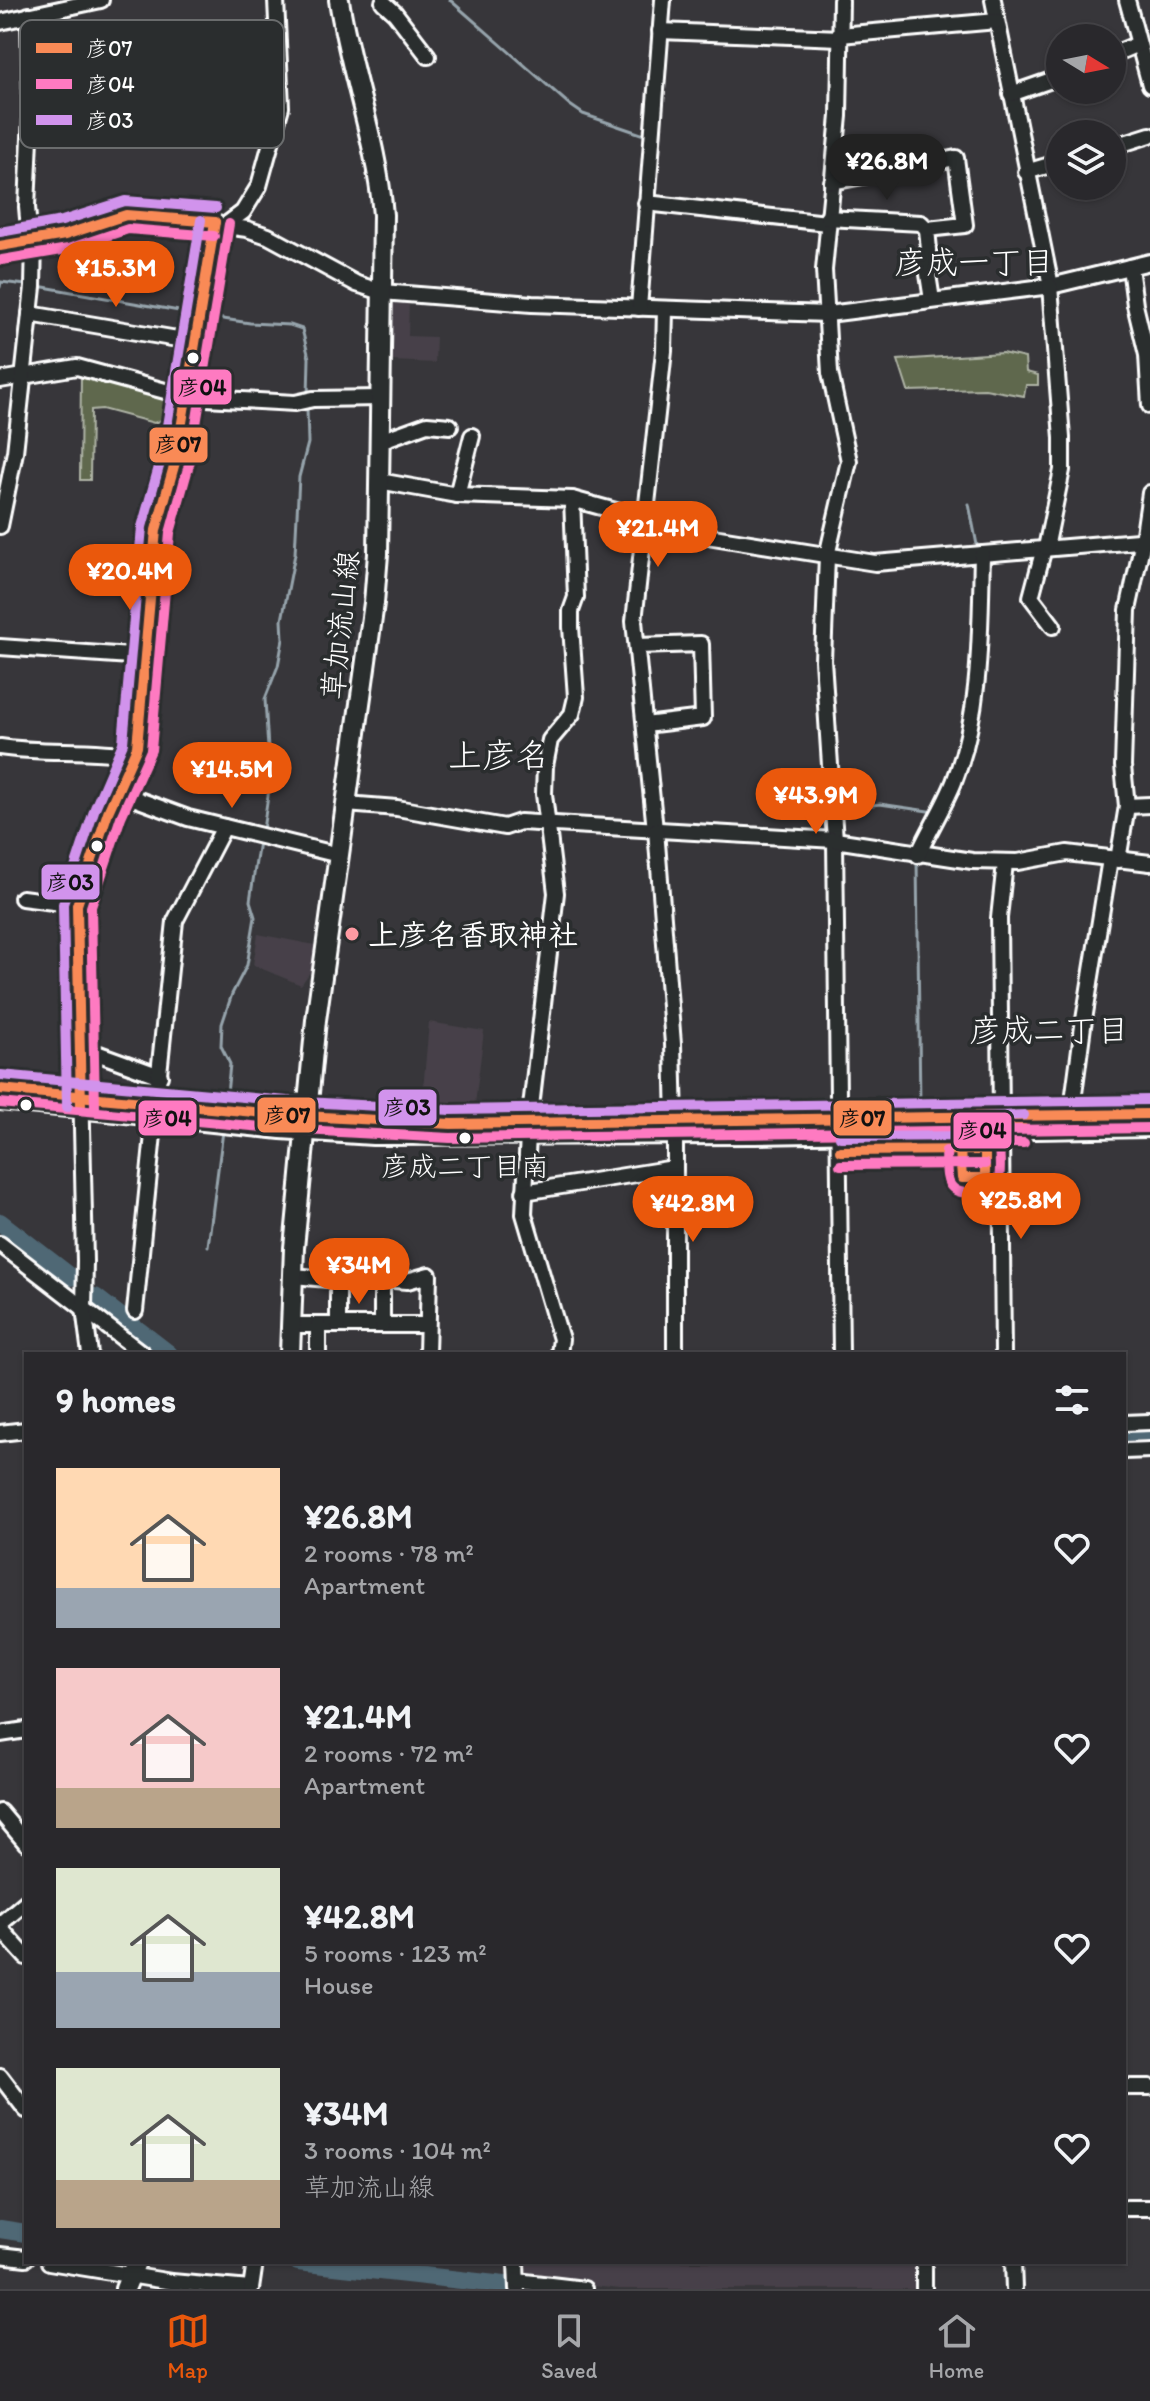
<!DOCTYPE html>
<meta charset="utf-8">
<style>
:root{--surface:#29282c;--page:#353438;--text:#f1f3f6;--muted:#a5a6a9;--line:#454448;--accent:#ea580c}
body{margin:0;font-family:Itim,"Klee One",sans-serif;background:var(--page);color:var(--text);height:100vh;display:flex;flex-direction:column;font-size:30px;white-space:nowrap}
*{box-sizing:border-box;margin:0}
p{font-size:26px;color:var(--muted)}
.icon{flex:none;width:44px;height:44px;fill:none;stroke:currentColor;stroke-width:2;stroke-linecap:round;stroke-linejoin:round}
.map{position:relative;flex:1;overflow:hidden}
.sheet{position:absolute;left:24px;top:1352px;width:1102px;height:912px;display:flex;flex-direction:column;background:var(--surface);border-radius:0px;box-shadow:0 2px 6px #0004,0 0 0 2px var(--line)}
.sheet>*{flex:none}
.needle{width:52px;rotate:100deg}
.controls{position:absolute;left:1046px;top:24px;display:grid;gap:16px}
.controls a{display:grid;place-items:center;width:80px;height:80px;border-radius:50%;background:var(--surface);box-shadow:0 2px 6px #0004,0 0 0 2px var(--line);font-size:40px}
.price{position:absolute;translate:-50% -68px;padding:0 18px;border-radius:28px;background:var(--accent);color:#fff;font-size:26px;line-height:52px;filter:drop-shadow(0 2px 4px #0008)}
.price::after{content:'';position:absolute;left:50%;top:48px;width:24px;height:18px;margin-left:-12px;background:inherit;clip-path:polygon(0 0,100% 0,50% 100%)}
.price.on{background:#222;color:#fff}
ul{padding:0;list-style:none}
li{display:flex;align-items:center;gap:24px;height:200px;padding:0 32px}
li span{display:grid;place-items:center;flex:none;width:224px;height:160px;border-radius:0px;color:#555}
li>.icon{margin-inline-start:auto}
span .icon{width:96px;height:96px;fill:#fffc;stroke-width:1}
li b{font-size:34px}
h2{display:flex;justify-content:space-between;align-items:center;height:96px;padding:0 32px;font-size:34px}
.dock{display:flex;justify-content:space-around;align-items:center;height:112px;border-top:2px solid var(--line);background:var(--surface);font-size:22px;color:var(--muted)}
.dock a{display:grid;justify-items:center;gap:4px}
.dock .on{color:var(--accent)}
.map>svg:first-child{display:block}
.built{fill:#464148}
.green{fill:#5f684e;stroke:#afb4a6;stroke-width:2}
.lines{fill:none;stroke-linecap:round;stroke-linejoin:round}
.stream{stroke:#96a4ac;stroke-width:3}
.river{stroke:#506875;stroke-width:18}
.minor-casing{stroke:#fff;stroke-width:20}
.major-casing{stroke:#fff;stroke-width:24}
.minor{stroke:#2a2d2e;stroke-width:14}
.major{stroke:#2a2d2e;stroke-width:18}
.bus-1-casing{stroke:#2a2d2e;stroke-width:16}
.bus-2-casing{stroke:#2a2d2e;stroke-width:16}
.bus-3-casing{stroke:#2a2d2e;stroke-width:16}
.bus-1{stroke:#f98a56;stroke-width:10}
.bus-2{stroke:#fe7ac1;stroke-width:10}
.bus-3{stroke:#d193ec;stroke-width:10}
.bus-dot{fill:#fff;stroke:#2a2d2e;stroke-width:3}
.poi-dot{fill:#ff9aa2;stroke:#2a2d2e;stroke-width:3}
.labels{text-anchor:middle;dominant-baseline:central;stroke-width:7;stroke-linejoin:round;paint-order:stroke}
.bus-label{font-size:28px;fill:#fff;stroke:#2a2d2e}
.street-label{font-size:30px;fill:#fff;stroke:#2a2d2e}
.poi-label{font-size:30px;font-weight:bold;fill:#fff;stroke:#2a2d2e;text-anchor:start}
.neighbourhood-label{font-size:32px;fill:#fff;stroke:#2a2d2e}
.quarter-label{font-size:34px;fill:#fff;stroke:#2a2d2e}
.key{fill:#2a2d2e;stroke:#6a6c6d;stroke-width:2}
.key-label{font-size:22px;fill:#fff}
.line-badge{stroke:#2a2d2e;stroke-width:3}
.pale-badge-label{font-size:22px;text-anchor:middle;font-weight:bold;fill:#111}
</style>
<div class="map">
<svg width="1150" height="2289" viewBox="0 0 1150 2289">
<rect width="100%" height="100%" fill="#37363a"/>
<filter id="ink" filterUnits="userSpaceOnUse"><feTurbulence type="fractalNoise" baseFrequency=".0125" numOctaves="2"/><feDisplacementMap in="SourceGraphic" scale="16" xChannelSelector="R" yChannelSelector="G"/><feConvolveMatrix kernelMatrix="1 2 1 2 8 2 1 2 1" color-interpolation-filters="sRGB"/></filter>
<g filter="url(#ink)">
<g class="built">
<polygon points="393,299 409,300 408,336 436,337 435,363 391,361"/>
<polygon points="258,934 315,945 311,971 301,985 253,965"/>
<polygon points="429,1022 484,1031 474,1112 421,1112"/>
<polygon points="525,2262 917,2262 917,2285 913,2289 620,2289 530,2279 525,2275"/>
</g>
<g class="green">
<polygon points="1002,353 1025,358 1026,372 1038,375 1038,385 1026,385 1024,396 985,389 908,391 898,360"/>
<polygon points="81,372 176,398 179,402 175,423 161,420 154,423 102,409 91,410 90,480 80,480"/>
</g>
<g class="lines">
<g class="stream">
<polyline points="450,0 570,105 583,114 647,136"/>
<polyline points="38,286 196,314"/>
<polyline points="0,287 1,282 26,285"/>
<polyline points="203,316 250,323 290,325 302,329 309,358 308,396"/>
<polyline points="969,504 978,550"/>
<polyline points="865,806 880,804 935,812"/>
<polyline points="263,830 270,782 265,699 278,666 283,639 282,620 295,554 299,477 308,443 307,409"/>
<polyline points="917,859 920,1107"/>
<polyline points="226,1104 230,1064 221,1046 222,1024 232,994 247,965 255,917 250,901 259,841"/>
<polyline points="208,1246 223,1131"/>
<polyline points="7,1927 26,1912"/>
</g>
<g class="river">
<polyline points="0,1222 71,1277"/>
<polyline points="95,1297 169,1354"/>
<polyline points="1124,1432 1150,1431"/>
<polyline points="0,2229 26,2233"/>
<polyline points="298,2262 533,2288"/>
</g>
<defs>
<g id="minor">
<polyline points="841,0 839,116 824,270 830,373 849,461 827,556 823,660 835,840 841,1354"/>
<polyline points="993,0 1051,286"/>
<polyline points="1127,0 1150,85"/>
<polyline points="383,2 395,13 428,56"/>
<polyline points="29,15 31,115 27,207 30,241"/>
<polyline points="0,22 101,0"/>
<polyline points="660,31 840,38"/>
<polyline points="840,35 997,21"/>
<polyline points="1112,55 1138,44"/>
<polyline points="1011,94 1060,77"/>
<polyline points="1112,147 1150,135"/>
<polyline points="1026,172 1060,162"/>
<polyline points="832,182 956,158 965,225 927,229 929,250 925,255 932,300"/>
<polyline points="646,203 827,223"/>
<polyline points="827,218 921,223 927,229"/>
<polyline points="227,224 243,212 259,186 281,107 276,0"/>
<polyline points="0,246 65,235 112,218 147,215 247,229 268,236 357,284 382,292 532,304 828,314 1051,286 1150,262"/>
<polyline points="1130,267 1135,305 1147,355 1150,406"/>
<polyline points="639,308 663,0"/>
<polyline points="30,314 195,342"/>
<polyline points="0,380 77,367 187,397 295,403 313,399 381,398"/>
<polyline points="380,441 427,424 450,426"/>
<polyline points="379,481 457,495 572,499 707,536 875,563 1150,540"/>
<polyline points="457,495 472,436"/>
<polyline points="0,526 15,452 33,287 34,240"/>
<polyline points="1044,548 1031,597 1053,626"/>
<polyline points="1046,548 1062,470 1062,438 1050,286"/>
<polyline points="637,646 701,644 703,718 645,725"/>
<polyline points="0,647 145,657"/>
<path d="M0,747C45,754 89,748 134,756"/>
<polyline points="117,792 188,818 339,855"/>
<polyline points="346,804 397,808 505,827 520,822 835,840 972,861 1018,862 1067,853 1150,863"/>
<polyline points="1127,806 1150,805"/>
<polyline points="655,830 634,621 664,351 665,310"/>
<polyline points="656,830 673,1044 675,1121"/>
<path d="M918,855C929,830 944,807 954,782C982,710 980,630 982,554"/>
<polyline points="1118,860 1127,806 1123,766 1128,610 1143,541 1150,493"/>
<polyline points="22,898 77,905"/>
<polyline points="80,1047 160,1076"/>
<polyline points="156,1102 175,921 224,827"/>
<polyline points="1071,1116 1083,1026 1110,859"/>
<polyline points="1001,1117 999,918 1005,863"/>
<polyline points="529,1124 556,893 544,794 545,766 550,740 572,714 576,697 571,627 571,611 576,597 572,499"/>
<polyline points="1001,1129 1003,1354"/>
<polyline points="528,1135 524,1214 561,1339 559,1354"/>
<polyline points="524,1192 674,1168"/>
<polyline points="0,1244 143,1354"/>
<polyline points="293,1276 328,1279 363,1274 381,1274 382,1279 407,1281 429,1275 427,1354"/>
<polyline points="135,1311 155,1115"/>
<polyline points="290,1325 427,1325"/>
<polyline points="318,1325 318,1354"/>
<polyline points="338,1325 338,1278"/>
<polyline points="382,1325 382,1279"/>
<polyline points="90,1354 84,1308 85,1261 77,905 108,812 137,747 156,530 176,459 215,222"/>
<polyline points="675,1354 675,1134"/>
<polyline points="1124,1423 1150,1422"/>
<polyline points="0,1433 26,1430"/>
<polyline points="1124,1451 1150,1450"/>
<polyline points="0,1734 26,1730"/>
<polyline points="0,1812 26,1843"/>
<polyline points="0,1924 26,1902"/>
<polyline points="0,1928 26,1957"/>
<polyline points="0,2076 26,2110"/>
<polyline points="1124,2087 1150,2087"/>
<polyline points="1126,2208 1150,2208"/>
<polyline points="0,2255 26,2258"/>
<polyline points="49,2262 172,2282 250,2289"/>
<polyline points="516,2262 517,2289"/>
<polyline points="1013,2262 1014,2289"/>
<polyline points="517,2281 584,2289"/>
<polyline points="251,2289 255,2262"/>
<polyline points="924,2289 924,2262"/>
</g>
<g id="major">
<polyline points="0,1100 281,1129 373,1135 754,1134 1150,1127"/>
<polyline points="122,1100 286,1115 452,1124"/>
<polyline points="1069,1116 1150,1114"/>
<polyline points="653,1121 1012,1117"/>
<path d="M290,1354L294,1248L316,1020L374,603L378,554L383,215C377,142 350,72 339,0"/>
<polyline points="125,2289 136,2262"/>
</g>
</defs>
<use href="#minor" class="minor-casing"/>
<use href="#major" class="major-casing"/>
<use href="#minor" class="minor"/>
<use href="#major" class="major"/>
<defs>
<g id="bus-1">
<polyline points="0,246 65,235 126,215 215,222"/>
<polyline points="0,1089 286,1115 451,1124 1150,1114"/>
<polyline points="81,1107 77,905 108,812 137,747 156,530 176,459 215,222"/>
<polyline points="960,1150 962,1178 985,1178 985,1129 1024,1129"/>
<polyline points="840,1151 985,1150"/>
</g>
<g id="bus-2">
<polyline points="2,260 68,249 128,229 214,236"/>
<polyline points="0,1103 285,1129 450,1138 1150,1128"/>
<polyline points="95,1107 91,907 121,817 151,750 170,533 190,461 229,224"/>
<path d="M946,1151C947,1161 944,1181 953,1188C962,1197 994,1195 998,1182C1002,1171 999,1155 999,1143H1024"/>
<polyline points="840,1165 985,1164"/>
</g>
<g id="bus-3">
<polyline points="0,232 62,221 125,201 216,208"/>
<polyline points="1,1075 287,1101 451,1110 1150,1100"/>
<polyline points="67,1107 63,904 95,808 123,743 142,527 162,456 201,220"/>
<polyline points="840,1137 985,1136"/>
<polyline points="971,1141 972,1125 978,1117 1024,1115"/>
</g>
</defs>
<use href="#bus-1" class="bus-1-casing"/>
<use href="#bus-2" class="bus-2-casing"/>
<use href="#bus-3" class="bus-3-casing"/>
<use href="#bus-1" class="bus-1"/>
<use href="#bus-2" class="bus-2"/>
<use href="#bus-3" class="bus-3"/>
</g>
</g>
<g class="bus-dot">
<circle cx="193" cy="358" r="7"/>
<circle cx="97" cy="846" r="7"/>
<circle cx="26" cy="1105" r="7"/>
<circle cx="465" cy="1138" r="7"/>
</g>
<circle class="poi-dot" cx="352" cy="934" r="8"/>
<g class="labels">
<g class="bus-label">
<text x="465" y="1166">彦成二丁目南</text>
</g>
<g class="street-label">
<text transform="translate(340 625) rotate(-84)">草加流山線</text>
</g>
<g class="poi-label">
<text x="368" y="934">上彦名香取神社</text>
</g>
<g class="neighbourhood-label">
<text x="974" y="262">彦成一丁目</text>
<text x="1049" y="1030">彦成二丁目</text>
</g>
<g class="quarter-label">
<text x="499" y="755">上彦名</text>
</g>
</g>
<rect x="20" y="20" width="264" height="128" rx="12" class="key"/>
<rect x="36" y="43" width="36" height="10" fill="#f98a56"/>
<rect x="36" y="79" width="36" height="10" fill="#fe7ac1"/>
<rect x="36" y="115" width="36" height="10" fill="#d193ec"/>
<g class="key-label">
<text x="86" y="56">彦07</text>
<text x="86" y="92">彦04</text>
<text x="86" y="128">彦03</text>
</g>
<g class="line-badge">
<rect x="172" y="368" width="61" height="38" rx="8" fill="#fe7ac1"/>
<rect x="148" y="426" width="61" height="38" rx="8" fill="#f98a56"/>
<rect x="40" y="863" width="61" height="38" rx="8" fill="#d193ec"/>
<rect x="377" y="1088" width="61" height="39" rx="8" fill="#d193ec"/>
<rect x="256" y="1096" width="61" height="38" rx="8" fill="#f98a56"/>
<rect x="832" y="1099" width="61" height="38" rx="8" fill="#f98a56"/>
<rect x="137" y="1099" width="61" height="38" rx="8" fill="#fe7ac1"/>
<rect x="952" y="1111" width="61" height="39" rx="8" fill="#fe7ac1"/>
</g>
<g class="pale-badge-label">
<text x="202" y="395">彦04</text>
<text x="178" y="452">彦07</text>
<text x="70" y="890">彦03</text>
<text x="407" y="1115">彦03</text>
<text x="287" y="1123">彦07</text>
<text x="862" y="1126">彦07</text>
<text x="167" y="1126">彦04</text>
<text x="982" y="1138">彦04</text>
</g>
</svg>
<div class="controls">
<a><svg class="needle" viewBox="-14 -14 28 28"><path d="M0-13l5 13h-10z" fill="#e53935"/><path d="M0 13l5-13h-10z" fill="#a5a6a9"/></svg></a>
<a><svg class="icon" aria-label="layers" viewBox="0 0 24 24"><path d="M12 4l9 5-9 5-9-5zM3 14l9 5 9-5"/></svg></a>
</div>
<b class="price on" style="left:887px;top:202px">¥26.8M</b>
<b class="price" style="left:116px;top:309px">¥15.3M</b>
<b class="price" style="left:658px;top:569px">¥21.4M</b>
<b class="price" style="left:130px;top:612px">¥20.4M</b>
<b class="price" style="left:232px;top:810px">¥14.5M</b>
<b class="price" style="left:816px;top:836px">¥43.9M</b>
<b class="price" style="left:1021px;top:1241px">¥25.8M</b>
<b class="price" style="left:693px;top:1244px">¥42.8M</b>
<b class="price" style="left:359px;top:1306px">¥34M</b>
<section class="sheet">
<h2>9 homes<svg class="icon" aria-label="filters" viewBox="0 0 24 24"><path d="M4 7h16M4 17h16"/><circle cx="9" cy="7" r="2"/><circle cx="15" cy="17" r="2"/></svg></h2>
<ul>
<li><span style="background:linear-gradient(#ffd9b3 75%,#9aa5b1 0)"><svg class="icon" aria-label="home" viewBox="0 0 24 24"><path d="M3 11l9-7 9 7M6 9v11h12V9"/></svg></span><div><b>¥26.8M</b><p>2 rooms · 78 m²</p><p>Apartment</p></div><svg class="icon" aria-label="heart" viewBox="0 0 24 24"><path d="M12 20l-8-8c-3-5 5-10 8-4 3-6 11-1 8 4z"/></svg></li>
<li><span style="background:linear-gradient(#f6c9c9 75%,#b9a48a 0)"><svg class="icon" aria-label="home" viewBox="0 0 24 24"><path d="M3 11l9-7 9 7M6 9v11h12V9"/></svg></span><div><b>¥21.4M</b><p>2 rooms · 72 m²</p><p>Apartment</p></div><svg class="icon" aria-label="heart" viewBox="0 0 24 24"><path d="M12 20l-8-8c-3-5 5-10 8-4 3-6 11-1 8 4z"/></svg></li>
<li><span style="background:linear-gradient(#dfe7d0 65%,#9aa5b1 0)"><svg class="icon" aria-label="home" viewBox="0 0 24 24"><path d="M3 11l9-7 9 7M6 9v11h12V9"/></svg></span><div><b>¥42.8M</b><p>5 rooms · 123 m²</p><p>House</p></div><svg class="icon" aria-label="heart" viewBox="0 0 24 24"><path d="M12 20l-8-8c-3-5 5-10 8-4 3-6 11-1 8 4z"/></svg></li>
<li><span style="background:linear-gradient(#dfe7d0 70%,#b9a48a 0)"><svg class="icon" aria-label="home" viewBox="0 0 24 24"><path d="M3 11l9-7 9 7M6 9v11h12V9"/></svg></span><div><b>¥34M</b><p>3 rooms · 104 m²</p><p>草加流山線</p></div><svg class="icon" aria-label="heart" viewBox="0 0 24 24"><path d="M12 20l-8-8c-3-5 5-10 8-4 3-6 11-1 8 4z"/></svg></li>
</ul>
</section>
</div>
<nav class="dock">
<a class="on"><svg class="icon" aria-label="map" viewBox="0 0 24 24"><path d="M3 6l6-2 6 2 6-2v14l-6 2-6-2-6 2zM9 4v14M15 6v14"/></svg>Map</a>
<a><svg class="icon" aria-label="saved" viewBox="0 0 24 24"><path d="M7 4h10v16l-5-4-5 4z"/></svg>Saved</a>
<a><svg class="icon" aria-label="home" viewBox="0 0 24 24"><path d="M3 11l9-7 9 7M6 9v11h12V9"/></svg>Home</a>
</nav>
